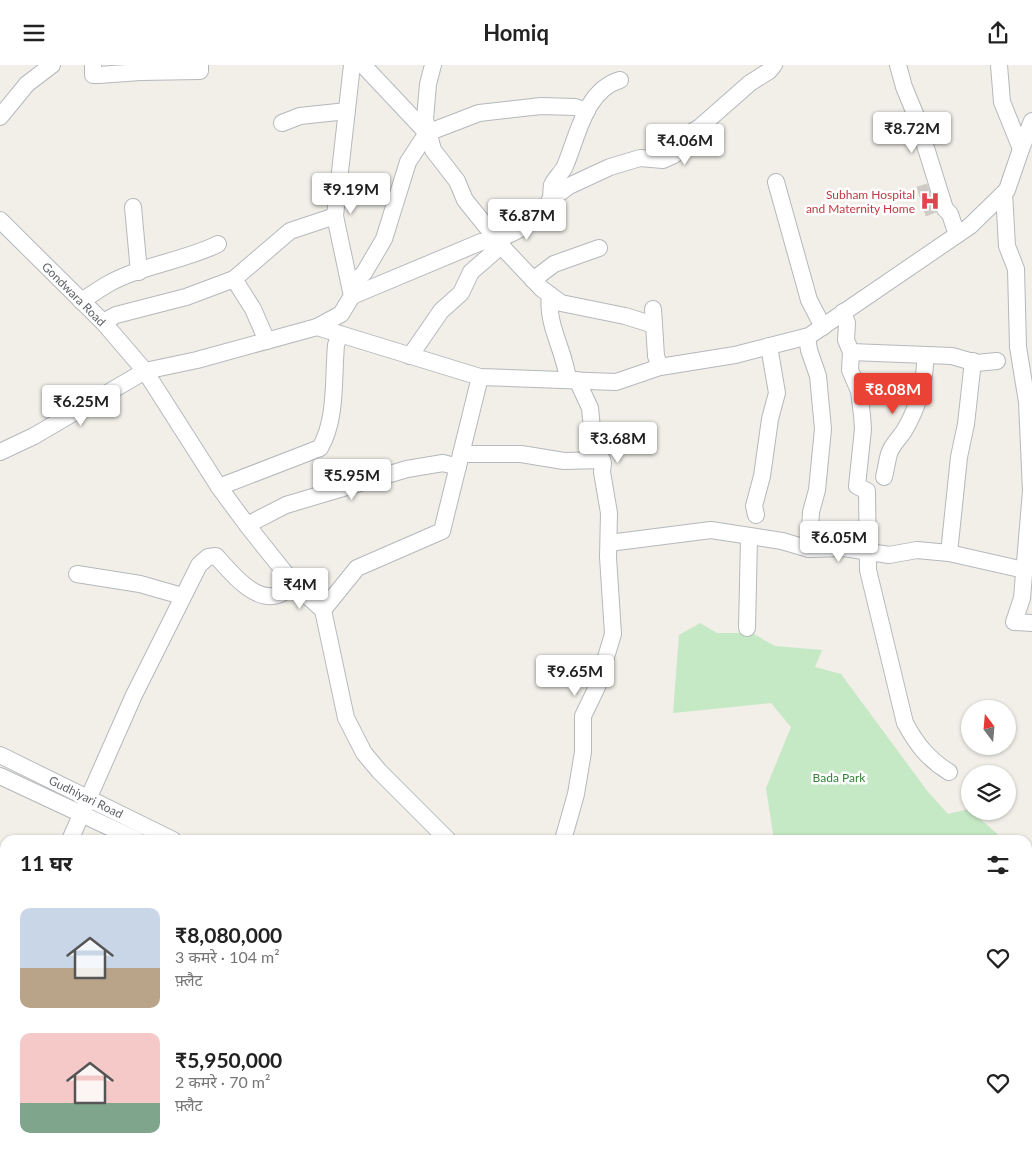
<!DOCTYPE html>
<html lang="hi">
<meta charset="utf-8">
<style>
:root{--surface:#fff;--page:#f6f6f6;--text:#222;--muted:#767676;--accent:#ea4335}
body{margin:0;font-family:Lato,"Noto Sans Devanagari",sans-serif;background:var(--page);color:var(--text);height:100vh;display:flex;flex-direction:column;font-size:19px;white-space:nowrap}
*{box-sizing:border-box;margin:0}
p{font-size:16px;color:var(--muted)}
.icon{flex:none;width:28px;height:28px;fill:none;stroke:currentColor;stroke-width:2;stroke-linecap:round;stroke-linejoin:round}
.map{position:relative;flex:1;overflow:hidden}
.sheet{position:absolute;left:0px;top:770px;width:1032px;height:320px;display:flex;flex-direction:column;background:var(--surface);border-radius:15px 15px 0 0;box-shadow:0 1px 4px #0004}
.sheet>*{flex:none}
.needle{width:32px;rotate:344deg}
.tools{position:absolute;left:961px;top:635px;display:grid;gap:10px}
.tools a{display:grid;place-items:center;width:55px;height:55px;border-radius:50%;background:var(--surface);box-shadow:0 1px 4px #0004;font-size:25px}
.price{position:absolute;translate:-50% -42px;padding:0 11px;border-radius:5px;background:#fff;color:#222;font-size:16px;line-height:32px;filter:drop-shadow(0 1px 2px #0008)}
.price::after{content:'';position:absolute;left:50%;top:30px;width:15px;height:11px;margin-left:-8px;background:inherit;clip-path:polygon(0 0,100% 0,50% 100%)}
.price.current{background:var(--accent);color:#fff}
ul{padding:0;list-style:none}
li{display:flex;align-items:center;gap:15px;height:125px;padding:0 20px}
li span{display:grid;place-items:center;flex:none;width:140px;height:100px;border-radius:10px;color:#555}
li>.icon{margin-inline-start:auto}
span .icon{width:60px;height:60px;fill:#fffc;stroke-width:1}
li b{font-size:21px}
h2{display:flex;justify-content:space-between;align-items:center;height:60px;padding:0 20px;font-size:21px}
header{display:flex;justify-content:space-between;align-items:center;height:65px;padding:0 20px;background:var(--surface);font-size:22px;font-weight:700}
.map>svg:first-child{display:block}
.green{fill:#c5e8c5}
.water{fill:#aadaff}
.building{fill:#cccac5;stroke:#d6d1c6}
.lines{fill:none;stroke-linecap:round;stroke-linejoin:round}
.minor-casing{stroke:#b5b8bc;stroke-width:18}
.minor{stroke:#fff;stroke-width:16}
.labels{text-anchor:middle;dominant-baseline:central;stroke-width:5;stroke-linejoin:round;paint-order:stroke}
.health-label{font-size:12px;fill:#be3a42;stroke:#fff;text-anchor:end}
.street-label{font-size:12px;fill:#5f6368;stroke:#fff}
.park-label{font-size:12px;fill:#348238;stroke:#fff}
</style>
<header><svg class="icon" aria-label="menu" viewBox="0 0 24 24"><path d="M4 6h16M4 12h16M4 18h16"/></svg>Homiq<svg class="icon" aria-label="share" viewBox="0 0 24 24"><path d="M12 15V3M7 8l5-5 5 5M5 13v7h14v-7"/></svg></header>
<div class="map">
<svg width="1032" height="1090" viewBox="0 0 1032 1090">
<rect width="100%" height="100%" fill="#f1efe8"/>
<polygon class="green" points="700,558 717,568 752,568 775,581 822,585 815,602 841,609 928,727 948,749 969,744 1004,775 774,775 766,723 791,662 771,638 673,648 679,570"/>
<polygon class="water" points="1028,993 1032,999 1032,1090 887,1090 885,1085 1028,1085"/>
<polygon class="building" points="927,119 936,147 926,151 917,122"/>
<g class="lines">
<defs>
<g id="minor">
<polyline points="93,0 93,10 99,10 140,7 200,6 200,0"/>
<polyline points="363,0 427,68"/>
<polyline points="433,0 428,19 425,54 433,85 457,116 465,135 506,186 542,224 561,238 625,251 654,260"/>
<polyline points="898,0 904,22 916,51 945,144 950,149 957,170"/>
<polyline points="0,52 27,19 52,0"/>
<polyline points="282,58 300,51 347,46"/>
<polyline points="1021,84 1032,56"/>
<polyline points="776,117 809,235 823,262"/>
<polyline points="1004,128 1007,181 1016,204 1018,282 1027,337 1031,426 1022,533 1014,557 1032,558"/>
<polyline points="550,135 569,121 610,102 640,93 663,95 674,90 685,71 700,62 750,18 769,6 774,0"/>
<polyline points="133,142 139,207"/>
<polyline points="0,155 103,257 145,306 219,422 247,460 294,519 323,545 346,653 364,688 379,706 448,775"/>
<polyline points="234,214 290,166 335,151"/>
<polyline points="533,215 554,199 599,183"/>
<polyline points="350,221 364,208 384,174 408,97 427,68 479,48 541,41 575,42 587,46"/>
<path d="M550,230C546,260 565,286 568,315"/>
<path d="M352,231L481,177C504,175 540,158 550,135C552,131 551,125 552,120C555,113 562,108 565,101C578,71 585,25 620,15"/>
<path d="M81,236C90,231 99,224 108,219C142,200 184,196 218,179"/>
<polyline points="653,244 656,291 660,302"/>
<path d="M843,247L847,258L846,275L851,287L850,305L859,326L862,350L863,364L857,421L867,426L868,505L905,658C917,680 928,694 949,707"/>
<polyline points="103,257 116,250 186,232 234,214 253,244 267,276"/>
<polyline points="317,262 341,249 352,231 335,151 352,0"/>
<polyline points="807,272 809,285 818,311 823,364 817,425 811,447 809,484"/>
<polyline points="851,287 952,291 976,298 997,296"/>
<polyline points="410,291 441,246 461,228 471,207 502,180"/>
<polyline points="0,387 34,371 145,306 197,295 317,262 480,312 616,317 660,302 735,290 809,271 970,161 1007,125 1021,84 1002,37 999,0"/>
<polyline points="461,389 521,389 564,396 602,395"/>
<path d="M884,412C886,404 887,396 889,389C892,379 899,374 904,366C917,345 926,315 925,291"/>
<path d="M219,422L320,383C337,354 333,313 336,280L340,269"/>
<polyline points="756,450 754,441 762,411 770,354 777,328 769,281"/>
<polyline points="247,460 286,440 407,404 443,398 458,402"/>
<polyline points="609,478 711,465 782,476 809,484 844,483 889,490 917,485 949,488 1024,505"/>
<polyline points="949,488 959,392 966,359 973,296"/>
<polyline points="77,509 140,519 182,531"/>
<polyline points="323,545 357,503 442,466 480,312"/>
<polyline points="747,563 749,473"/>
<polyline points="0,690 173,775"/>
<polyline points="0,711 137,775"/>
<path d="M70,775L134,630L199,500L208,492L216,491C230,506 254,538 278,530C284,528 289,523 294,519"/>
<polyline points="563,775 576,729 583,687 583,651 597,622 613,569 608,492 609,448 602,407 603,398 593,373 590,343 577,315"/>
<polyline points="1028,819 1032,814"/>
<polyline points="0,836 5,838"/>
<polyline points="1028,884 1032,889"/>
<polyline points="1028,984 1032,991"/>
<polyline points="0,1061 5,1060"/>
<polyline points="54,1085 56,1090"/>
<polyline points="209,1085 212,1090"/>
<polyline points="295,1085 297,1090"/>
<polyline points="384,1085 386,1090"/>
<polyline points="457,1085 459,1090"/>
<polyline points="687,1085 690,1090"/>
<polyline points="784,1085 794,1090"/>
<polyline points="866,1085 868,1090"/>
</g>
</defs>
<use href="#minor" class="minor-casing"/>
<use href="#minor" class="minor"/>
</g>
<defs>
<symbol id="hospital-bare" viewBox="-9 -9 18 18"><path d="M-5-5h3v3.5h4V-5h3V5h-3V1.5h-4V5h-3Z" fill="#e0444e" stroke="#fff" stroke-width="2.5" paint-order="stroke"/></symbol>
</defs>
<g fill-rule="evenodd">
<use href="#hospital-bare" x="916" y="122" width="28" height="28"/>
</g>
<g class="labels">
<g class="health-label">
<text x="915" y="129">Subham Hospital<tspan x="915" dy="14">and Maternity Home</tspan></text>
</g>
<g class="street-label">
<text transform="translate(74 229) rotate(45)">Gondwara Road</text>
<text transform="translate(86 732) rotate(26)">Gudhiyari Road</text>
</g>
<g class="park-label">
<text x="839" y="712">Bada Park</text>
</g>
</g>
</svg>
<div class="tools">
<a><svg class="needle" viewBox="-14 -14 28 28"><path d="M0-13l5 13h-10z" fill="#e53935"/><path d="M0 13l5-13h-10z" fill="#767676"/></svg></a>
<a><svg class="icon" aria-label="layers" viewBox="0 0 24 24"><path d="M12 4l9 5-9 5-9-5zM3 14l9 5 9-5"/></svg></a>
</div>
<b class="price" style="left:912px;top:89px">₹8.72M</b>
<b class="price" style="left:685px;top:101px">₹4.06M</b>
<b class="price" style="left:351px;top:150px">₹9.19M</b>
<b class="price" style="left:527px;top:176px">₹6.87M</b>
<b class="price current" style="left:893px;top:350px">₹8.08M</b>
<b class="price" style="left:81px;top:362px">₹6.25M</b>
<b class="price" style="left:618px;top:399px">₹3.68M</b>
<b class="price" style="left:352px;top:436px">₹5.95M</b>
<b class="price" style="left:839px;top:498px">₹6.05M</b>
<b class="price" style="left:300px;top:545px">₹4M</b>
<b class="price" style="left:575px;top:632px">₹9.65M</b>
<section class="sheet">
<h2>11 घर<svg class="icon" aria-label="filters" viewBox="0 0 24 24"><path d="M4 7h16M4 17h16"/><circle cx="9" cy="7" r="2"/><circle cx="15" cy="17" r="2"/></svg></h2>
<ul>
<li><span style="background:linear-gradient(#c9d6e8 60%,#b9a48a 0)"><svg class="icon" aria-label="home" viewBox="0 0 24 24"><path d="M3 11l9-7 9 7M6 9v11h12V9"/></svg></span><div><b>₹8,080,000</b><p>3 कमरे · 104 m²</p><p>फ़्लैट</p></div><svg class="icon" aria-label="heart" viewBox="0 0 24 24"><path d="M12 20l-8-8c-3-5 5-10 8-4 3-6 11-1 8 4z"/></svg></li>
<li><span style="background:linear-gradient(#f6c9c9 70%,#7fa58c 0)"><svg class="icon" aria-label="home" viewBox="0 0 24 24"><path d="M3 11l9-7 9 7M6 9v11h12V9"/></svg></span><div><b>₹5,950,000</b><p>2 कमरे · 70 m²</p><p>फ़्लैट</p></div><svg class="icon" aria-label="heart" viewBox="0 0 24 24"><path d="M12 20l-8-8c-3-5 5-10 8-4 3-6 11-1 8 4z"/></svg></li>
</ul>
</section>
</div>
